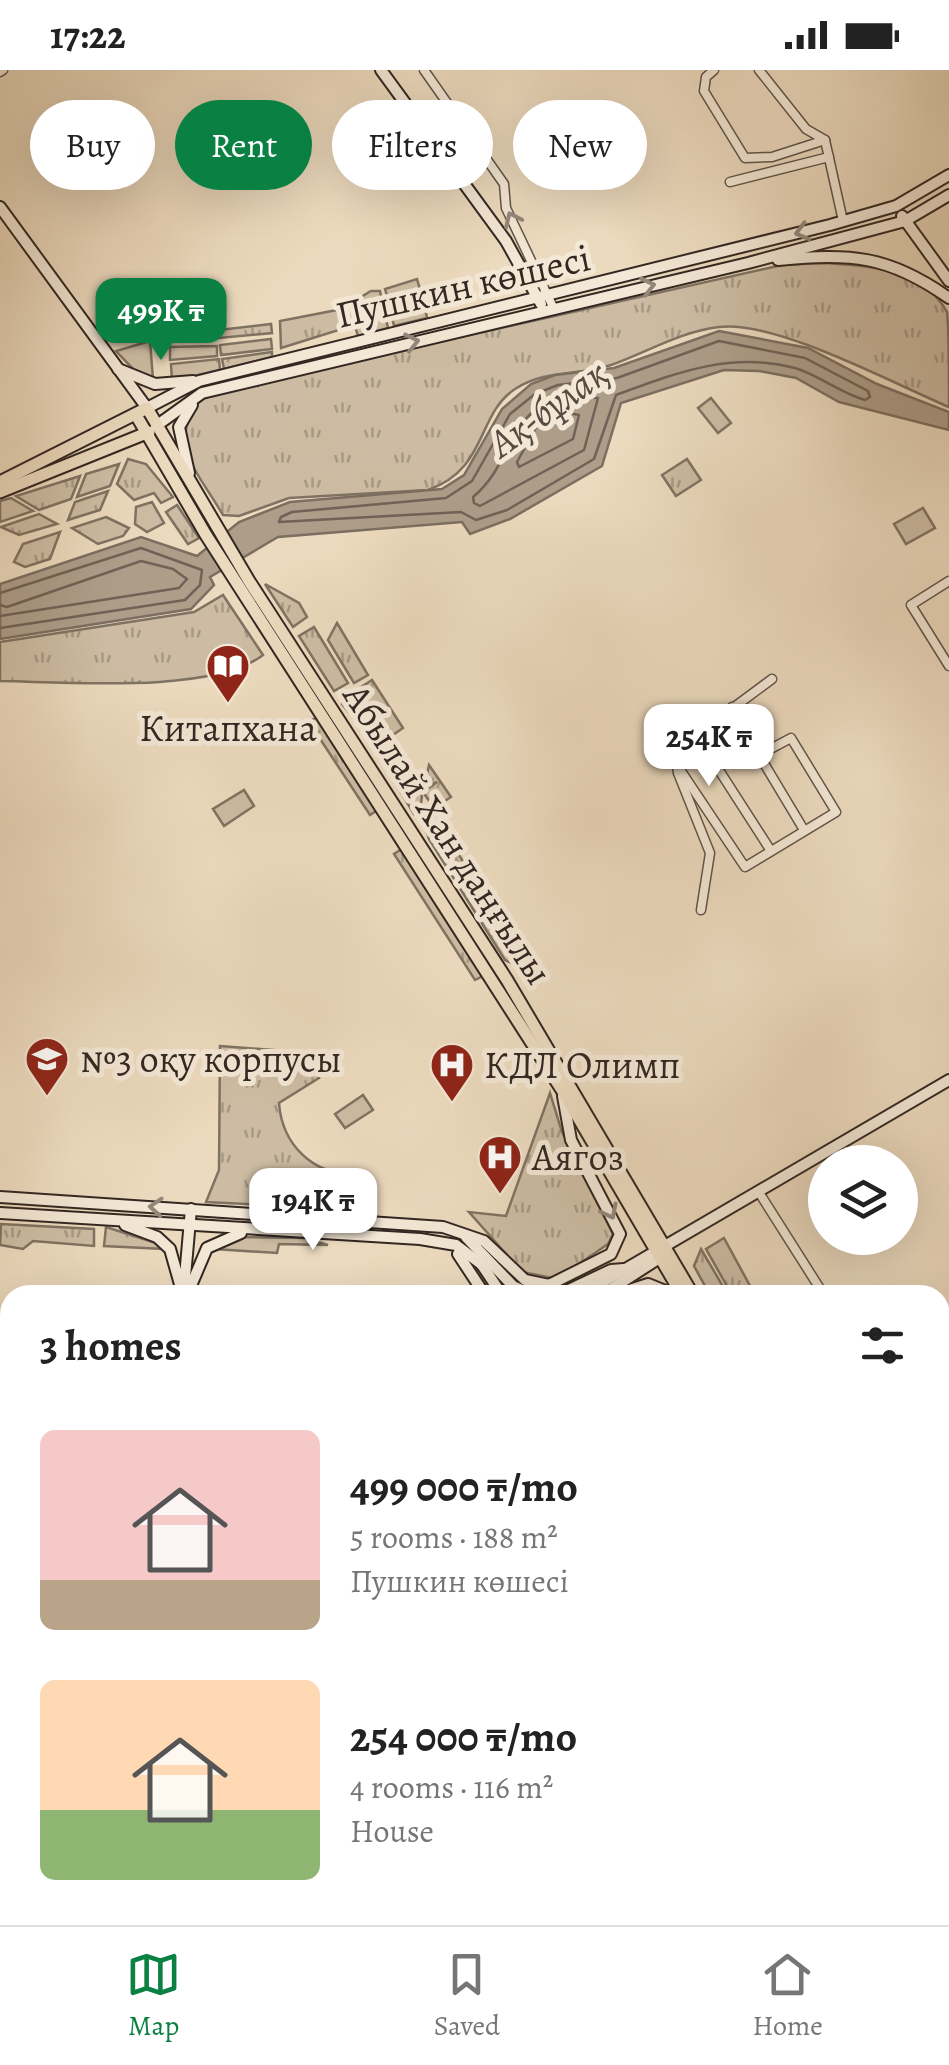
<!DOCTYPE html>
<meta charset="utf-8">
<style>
:root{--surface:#fff;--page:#f2f2f2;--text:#222;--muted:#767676;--line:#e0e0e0;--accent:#0b8043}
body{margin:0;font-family:Alegreya,serif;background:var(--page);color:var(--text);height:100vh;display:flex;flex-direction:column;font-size:38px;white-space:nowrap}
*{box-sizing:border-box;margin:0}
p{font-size:32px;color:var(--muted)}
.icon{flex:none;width:55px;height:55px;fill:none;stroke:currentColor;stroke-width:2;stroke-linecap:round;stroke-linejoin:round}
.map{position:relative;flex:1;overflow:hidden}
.side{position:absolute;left:0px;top:1215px;width:950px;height:640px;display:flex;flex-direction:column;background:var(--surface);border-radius:30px 30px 0 0;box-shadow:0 10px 40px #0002}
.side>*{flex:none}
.banner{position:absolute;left:30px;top:30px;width:890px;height:90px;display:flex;gap:20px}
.buttons{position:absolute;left:808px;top:1075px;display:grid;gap:20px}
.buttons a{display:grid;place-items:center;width:110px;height:110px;border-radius:50%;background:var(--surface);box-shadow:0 10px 40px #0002;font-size:50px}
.price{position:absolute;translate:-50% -85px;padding:0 22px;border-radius:20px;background:#fff;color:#222;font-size:32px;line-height:65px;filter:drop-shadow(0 2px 5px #0008)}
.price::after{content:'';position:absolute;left:50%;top:60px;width:30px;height:22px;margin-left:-15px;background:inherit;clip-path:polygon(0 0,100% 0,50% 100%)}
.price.on{background:var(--accent);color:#fff}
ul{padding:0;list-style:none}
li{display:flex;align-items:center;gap:30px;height:250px;padding:0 40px}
li span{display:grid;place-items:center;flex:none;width:280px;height:200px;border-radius:15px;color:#555}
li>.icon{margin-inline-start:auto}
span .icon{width:120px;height:120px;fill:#fffc;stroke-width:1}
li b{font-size:42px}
h2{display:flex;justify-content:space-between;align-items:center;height:120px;padding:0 40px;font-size:42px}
.tag{padding:0 35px;border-radius:45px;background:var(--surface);box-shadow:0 10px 40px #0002;font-size:35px;line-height:90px}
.tag.on{background:var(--accent);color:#fff}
.status{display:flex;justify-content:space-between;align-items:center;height:70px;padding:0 50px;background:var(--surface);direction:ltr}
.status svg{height:28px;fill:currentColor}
.menu{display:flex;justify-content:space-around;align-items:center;height:140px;border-top:2px solid var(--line);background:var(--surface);font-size:28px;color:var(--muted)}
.menu a{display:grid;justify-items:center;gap:5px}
.menu .on{color:var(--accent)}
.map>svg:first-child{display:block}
.grass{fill:url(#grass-tufts);stroke:#807262;stroke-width:2.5}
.garden{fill:#cdbca3;stroke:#807262;stroke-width:2.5}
.water{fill:#ad9d89;stroke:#7c6e60;stroke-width:2.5}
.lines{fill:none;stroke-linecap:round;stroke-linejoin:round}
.shore{stroke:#706256;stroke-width:2.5}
.street-casing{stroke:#615449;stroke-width:11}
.secondary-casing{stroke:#332722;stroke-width:14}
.primary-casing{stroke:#332722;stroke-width:15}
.street{stroke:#f3e7d5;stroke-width:8}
.secondary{stroke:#f3e7d5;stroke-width:10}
.primary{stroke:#ecdabe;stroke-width:11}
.oneway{stroke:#93877c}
.labels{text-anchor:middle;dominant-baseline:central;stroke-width:10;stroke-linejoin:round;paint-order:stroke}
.street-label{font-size:38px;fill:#332722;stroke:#f3e7d5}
.poi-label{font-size:38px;fill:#332722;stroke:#f3e7d5;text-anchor:start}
.water-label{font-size:40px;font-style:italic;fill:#584a41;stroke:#f3e7d5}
</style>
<div class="status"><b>17:22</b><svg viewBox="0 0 49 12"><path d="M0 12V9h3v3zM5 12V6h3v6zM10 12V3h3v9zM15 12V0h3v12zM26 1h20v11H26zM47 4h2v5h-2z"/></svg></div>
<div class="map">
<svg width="949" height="1855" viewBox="0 0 949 1855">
<defs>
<pattern id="grass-tufts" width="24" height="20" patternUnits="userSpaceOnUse" patternTransform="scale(2.5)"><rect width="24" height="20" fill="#cdbca3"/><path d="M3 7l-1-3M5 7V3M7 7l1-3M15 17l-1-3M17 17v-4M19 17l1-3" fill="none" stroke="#a79984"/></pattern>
</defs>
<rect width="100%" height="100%" fill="#ecdabe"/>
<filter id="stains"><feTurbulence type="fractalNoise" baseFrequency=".002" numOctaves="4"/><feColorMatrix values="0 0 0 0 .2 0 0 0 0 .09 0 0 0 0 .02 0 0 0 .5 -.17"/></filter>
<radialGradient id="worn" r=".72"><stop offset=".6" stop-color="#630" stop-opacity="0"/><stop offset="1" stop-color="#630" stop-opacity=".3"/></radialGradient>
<g class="grass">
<path d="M818,193C860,194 924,198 947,242C949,258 949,316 949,337C894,314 776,250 719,257C682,261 645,283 611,295C578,306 546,299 515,319C476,345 488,399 428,420L289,428L239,446L223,445C196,399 165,373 203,325L782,195Z"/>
<polygon points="417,209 424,233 391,239 385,219"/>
<polygon points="371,221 380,221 384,240 352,246 351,233"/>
<polygon points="425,237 427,248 394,256 391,243"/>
<polygon points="337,240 342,259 281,278 280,251"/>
<polygon points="385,244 388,258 358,266 353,250"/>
<polygon points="271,254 272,263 219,268 218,260"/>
<polygon points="271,269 272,279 221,285 220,275"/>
<polygon points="150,271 153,309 140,306 116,281"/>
<polygon points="217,276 217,286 170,290 170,277"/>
<polygon points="272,282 272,287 224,299 222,289"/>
<polygon points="219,289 220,300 172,311 171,294"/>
<polygon points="128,389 146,394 173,427 161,433 154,423 134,430 117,414"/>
<polygon points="687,389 701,410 676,426 662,405"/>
<polygon points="119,394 110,416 77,427 86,404"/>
<polygon points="80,406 71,429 39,440 16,426"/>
<polygon points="108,421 100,440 68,450 75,432"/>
<polygon points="11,428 33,441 0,452 0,431"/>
<polygon points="152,432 164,453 147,462 135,454 136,437"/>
<polygon points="177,435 199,468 188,474 166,442"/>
<polygon points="39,444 57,454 19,465 1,457"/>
<polygon points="106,447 129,458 123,466 98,474 72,458"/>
<polygon points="60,462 50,489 25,497 14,492 23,474"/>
<polygon points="265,514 299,533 307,547 293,557"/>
<path d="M223,525L263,585C213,624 65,612 0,611V572L194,542Z"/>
<polygon points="337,553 368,605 354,613 328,570"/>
<polygon points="314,557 348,613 334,621 299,566"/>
<polygon points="372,610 403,658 390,667 358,619"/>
<polygon points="354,623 377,657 379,670 375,673 342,634"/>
<polygon points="318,646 389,760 376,741 370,745 309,652"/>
<polygon points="400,694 422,726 420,741 414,744 392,708"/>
<polygon points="429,695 451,727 434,738 423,722 437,712 424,718"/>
<polygon points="439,753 526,892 518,896 505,890 429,769 427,763"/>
<polygon points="405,777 483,906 475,910 394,784"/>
<path d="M220,976L298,982L319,1008L279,1033C282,1074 314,1108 357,1102L360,1140L206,1132L219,1100Z"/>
<polygon points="550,1023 562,1062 613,1164 608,1174 557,1209 522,1202 469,1142 506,1146"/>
<polygon points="1,1154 94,1159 94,1176 33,1171 23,1179 0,1175"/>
<polygon points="106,1157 159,1174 165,1179 104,1176"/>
<polygon points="239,1167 304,1168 328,1175 279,1174 277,1183 214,1179"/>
<polygon points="724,1168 755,1225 732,1225 706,1179"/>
<polygon points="701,1179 728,1225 710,1225 694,1196"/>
</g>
<g class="garden">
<polygon points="711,328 731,353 718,363 698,338"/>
<polygon points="923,438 935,458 906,474 894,454"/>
<polygon points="244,720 254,736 224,756 213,739"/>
<polygon points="363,1025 373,1040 345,1058 335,1044"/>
</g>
<polygon class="water" points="719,261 808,278 877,314 949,342 949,360 839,332 796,308 759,301 724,300 621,333 602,396 510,449 470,464 462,452 278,467 210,507 214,515 191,539 0,569 0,514 141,467 197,486 239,452 290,432 442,419 464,405 502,339 531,314 555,305 614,298"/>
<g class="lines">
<g class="shore">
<path d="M719,271L805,288L868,321L870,327L865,330C840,323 819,305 795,298C731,281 676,303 616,325L594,389L507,440L476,450L461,442L279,452L281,447L292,442L446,428L472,411L510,344L535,324L558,315L617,308Z"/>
<path d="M560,327L598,328L584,380L480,436L474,433L473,427C515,392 501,349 560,327Z"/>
<polygon points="563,342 579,345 573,369 519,397 517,392 538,354"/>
<polyline points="0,523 141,478 202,500 200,515 185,530 0,558"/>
<polyline points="0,535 7,537 141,491 173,499 187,509 179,518 0,546"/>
</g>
<defs>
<g id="street">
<polyline points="424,0 504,114 506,138 553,237"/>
<polyline points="714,0 706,7 704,21 745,88 772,87 825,70"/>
<polyline points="759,0 806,59 825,70 843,151"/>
<polyline points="0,2 3,0"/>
<polyline points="730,112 829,87"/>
<polyline points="949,511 911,535 949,596"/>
<polyline points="732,637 755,677"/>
<polyline points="754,675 717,697 771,781"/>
<polyline points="677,695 745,797 836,742 791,668 759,685 804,760"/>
<polyline points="701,840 710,783 678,703 675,681 772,609"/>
<polyline points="760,1124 824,1225"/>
<polyline points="940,1420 949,1436"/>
<polyline points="773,1845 775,1855"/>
<polyline points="834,1855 841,1845"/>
</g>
<g id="secondary">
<polyline points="381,0 506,171 541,234"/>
<polyline points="0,137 147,338 199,311 830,155 896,136 949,105"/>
<polyline points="902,146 949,211"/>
<path d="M778,190C851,183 888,185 949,228"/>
<polyline points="118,299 155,314 193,311"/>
<polyline points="156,356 202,323 748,193 905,151 949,125"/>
<polyline points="189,403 179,357 192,335"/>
<polyline points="0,1127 443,1157 484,1171 525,1210 549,1215 611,1184 620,1164 571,1070 563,1026"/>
<polyline points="0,1143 420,1169 456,1175 481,1194"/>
<polyline points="125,1155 157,1167 170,1179 183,1225"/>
<polyline points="466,1167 513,1216 533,1225"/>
<polyline points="458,1184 485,1225"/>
<polyline points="478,1189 502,1225"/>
<polyline points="184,1218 191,1139"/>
<polyline points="187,1225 207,1178 241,1163"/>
<polyline points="558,1225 611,1200 624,1199"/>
<polyline points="581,1225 949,1010"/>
<polyline points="602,1225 664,1185"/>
<polyline points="614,1225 648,1214 675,1225"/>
<polyline points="0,1677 10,1658"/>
<polyline points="495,1855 496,1845"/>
<polyline points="507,1855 508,1845"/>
</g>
<g id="primary">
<polyline points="136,345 206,465 562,1020 682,1225"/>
<polyline points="0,412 147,338 249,511 507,910 693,1225"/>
<polyline points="0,422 149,362"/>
<polyline points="940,1638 949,1652"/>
<polyline points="940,1661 949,1676"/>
</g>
</defs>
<use href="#street" class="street-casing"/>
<use href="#secondary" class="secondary-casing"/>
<use href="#primary" class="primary-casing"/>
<use href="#street" class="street"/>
<use href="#secondary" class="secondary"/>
<use href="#primary" class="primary"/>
</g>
<defs><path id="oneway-chevron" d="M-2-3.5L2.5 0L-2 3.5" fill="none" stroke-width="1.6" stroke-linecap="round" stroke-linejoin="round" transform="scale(2.5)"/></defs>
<g class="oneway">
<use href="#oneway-chevron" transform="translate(512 149) rotate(-115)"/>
<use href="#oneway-chevron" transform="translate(802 162) rotate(165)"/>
<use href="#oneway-chevron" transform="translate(648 216) rotate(-13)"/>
<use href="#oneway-chevron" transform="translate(412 272) rotate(-13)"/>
<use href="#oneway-chevron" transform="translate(156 1137) rotate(-176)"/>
<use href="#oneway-chevron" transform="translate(610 1142) rotate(63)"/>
</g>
<defs>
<symbol id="library-pin" viewBox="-11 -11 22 30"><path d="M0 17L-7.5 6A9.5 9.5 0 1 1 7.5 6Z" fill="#8f2418" stroke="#f3e7d5"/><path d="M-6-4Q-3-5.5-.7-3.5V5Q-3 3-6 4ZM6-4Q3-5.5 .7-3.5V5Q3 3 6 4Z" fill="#fff"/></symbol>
<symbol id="university-pin" viewBox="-11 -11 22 30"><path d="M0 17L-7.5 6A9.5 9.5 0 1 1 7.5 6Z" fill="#8f2418" stroke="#f3e7d5"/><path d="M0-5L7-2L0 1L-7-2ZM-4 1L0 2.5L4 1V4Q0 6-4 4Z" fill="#fff"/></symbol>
<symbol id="hospital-pin" viewBox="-11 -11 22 30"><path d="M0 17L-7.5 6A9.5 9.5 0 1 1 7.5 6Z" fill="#8f2418" stroke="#f3e7d5"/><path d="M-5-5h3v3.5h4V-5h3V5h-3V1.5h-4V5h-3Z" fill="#fff"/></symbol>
</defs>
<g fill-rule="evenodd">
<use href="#library-pin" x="203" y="571" width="50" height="68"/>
<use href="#university-pin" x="22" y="964" width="50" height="68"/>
<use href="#hospital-pin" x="427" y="970" width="50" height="68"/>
<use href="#hospital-pin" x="475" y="1062" width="50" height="68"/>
</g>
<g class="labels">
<g class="street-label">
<text transform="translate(463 216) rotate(-13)">Пушкин көшесі</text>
<text transform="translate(448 764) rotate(57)">Абылай Хан даңғылы</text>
</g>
<g class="poi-label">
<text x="228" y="658" text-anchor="middle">Китапхана</text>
<text x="80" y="989">№3 оқу корпусы</text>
<text x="484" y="995">КДЛ Олимп</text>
<text x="532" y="1087">Аягоз</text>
</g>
<g class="water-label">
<text transform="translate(548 338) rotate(-36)">Ақ-бұлақ</text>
</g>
</g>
<rect width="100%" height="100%" filter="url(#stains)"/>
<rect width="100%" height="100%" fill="url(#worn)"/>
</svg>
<div class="buttons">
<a><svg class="icon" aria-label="layers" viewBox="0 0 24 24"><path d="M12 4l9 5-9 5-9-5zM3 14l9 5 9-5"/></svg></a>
</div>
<b class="price on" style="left:161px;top:293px">499K ₸</b>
<b class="price" style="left:709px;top:719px">254K ₸</b>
<b class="price" style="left:313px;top:1183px">194K ₸</b>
<div class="banner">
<a class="tag">Buy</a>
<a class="tag on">Rent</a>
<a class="tag">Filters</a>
<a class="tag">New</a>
</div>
<section class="side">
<h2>3 homes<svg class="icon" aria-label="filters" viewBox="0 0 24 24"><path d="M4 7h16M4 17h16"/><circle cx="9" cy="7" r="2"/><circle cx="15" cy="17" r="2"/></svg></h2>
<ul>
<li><span style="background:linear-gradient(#f6c9c9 75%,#b9a48a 0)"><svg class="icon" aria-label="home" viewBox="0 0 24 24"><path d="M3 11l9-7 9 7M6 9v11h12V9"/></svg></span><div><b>499 000 ₸/mo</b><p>5 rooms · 188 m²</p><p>Пушкин көшесі</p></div></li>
<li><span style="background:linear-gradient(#ffd9b3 65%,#8fb573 0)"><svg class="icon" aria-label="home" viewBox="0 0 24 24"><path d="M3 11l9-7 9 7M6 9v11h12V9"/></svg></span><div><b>254 000 ₸/mo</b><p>4 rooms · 116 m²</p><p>House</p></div></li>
</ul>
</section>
</div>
<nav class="menu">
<a class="on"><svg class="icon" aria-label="map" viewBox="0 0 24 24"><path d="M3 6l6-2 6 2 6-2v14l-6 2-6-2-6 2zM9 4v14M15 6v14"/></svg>Map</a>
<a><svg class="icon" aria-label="saved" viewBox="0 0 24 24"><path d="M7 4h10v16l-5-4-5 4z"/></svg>Saved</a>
<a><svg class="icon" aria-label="home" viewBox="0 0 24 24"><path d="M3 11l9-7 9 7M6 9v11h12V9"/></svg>Home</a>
</nav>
